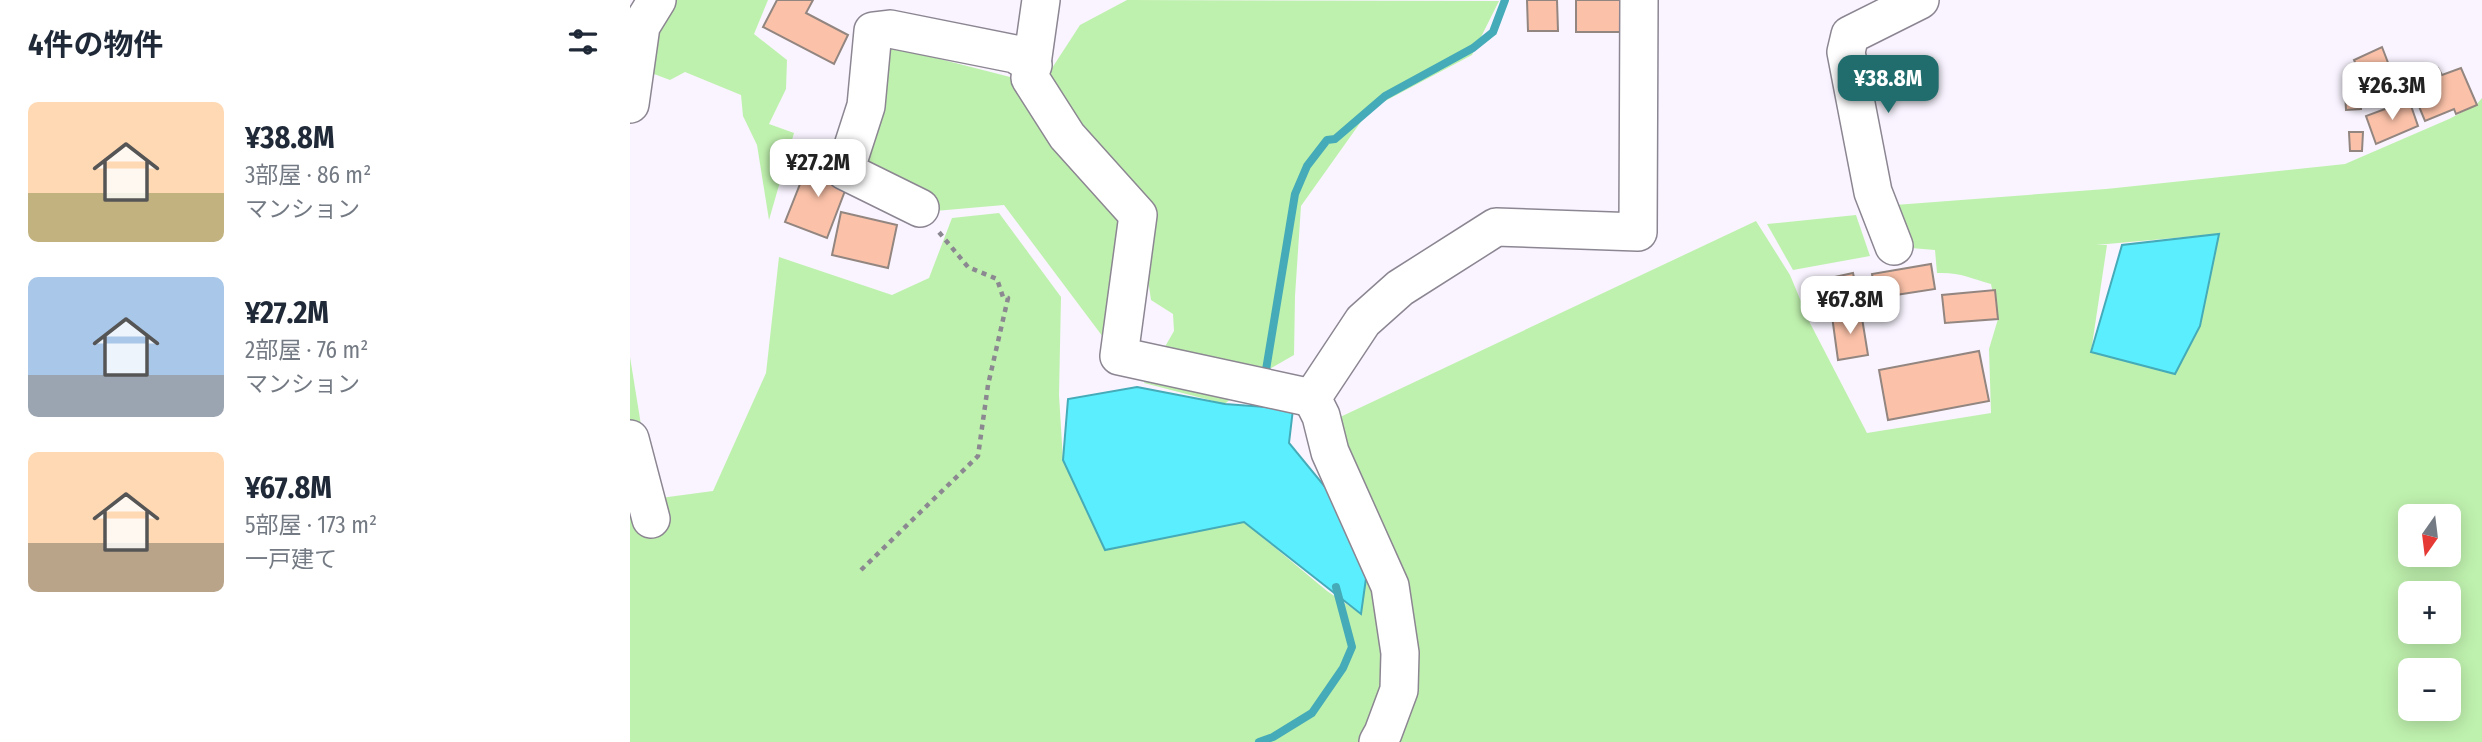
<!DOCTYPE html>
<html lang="ja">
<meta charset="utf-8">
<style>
:root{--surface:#fff;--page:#f6f6f7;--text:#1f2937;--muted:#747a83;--accent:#216d6d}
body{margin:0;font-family:"Fira Sans Condensed","Noto Sans JP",sans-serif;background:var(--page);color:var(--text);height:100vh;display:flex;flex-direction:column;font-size:26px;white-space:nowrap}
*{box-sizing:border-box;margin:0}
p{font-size:23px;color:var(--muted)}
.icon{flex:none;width:38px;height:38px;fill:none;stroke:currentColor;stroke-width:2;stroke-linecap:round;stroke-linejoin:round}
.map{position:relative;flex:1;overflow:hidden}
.panel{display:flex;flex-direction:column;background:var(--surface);width:630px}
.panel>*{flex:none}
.needle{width:46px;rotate:194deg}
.buttons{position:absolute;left:1768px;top:504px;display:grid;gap:14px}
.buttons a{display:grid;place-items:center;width:63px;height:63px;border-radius:10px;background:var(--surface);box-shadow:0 4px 18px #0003;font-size:35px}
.price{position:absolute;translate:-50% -60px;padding:0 16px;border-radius:14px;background:#fff;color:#222;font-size:23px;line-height:46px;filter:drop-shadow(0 2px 4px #0008)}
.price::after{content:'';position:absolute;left:50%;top:42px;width:21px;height:16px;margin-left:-10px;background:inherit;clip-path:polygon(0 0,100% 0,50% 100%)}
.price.on{background:var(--accent);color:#fff}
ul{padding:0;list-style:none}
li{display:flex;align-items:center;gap:21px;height:175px;padding:0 28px}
li span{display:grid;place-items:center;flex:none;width:196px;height:140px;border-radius:10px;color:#555}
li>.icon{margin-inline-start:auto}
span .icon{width:84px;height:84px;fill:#fffc;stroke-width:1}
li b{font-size:30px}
h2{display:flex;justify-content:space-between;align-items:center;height:84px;padding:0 28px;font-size:30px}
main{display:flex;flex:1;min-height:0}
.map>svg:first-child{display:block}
.green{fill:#bff1ae;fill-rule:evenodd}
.water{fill:#5beefe;stroke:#45abb8;stroke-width:2}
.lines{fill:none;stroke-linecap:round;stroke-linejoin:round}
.stream{stroke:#45abb8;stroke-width:8}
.building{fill:#fcc2a9;stroke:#938680;stroke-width:2}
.minor-casing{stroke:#8c8692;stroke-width:40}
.path{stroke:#8c8891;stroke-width:4.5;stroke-dasharray:5 5;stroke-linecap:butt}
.minor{stroke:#fff;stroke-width:37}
</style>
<main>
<section class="panel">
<h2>4件の物件<svg class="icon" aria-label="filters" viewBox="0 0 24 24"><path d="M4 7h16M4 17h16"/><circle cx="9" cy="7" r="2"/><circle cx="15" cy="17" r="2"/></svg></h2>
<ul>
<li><span style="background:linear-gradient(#ffd9b3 65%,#c2b280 0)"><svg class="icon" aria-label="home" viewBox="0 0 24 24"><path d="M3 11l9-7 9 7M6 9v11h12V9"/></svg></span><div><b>¥38.8M</b><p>3部屋 · 86 m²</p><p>マンション</p></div></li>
<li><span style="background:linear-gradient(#a9c7e8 70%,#9aa5b1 0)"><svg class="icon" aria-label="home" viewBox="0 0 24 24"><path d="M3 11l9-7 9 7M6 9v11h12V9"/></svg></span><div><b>¥27.2M</b><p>2部屋 · 76 m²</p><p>マンション</p></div></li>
<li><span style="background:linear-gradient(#ffd9b3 65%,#b9a48a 0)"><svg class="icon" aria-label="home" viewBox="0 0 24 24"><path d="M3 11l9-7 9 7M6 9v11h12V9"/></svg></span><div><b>¥67.8M</b><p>5部屋 · 173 m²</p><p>一戸建て</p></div></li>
</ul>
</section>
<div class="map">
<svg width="1852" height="742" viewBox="0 0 1852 742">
<rect width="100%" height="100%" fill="#f9f4ff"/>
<g class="green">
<polygon points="28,0 138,0 124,34 157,60 156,89 139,124 164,133 139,220 127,145 113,116 111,95 55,72 40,80 0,65"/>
<polygon points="497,0 869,1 842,55 740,109 671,206 665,296 664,355 619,381 595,404 514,383 544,331 543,314 521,300 509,219 485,353 374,205 305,211 234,173 251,44 411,85 450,25"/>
<path d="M1852,98V742H0V357L23,499L83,491L136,373L149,257L262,295L299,278L322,218L369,213L431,297L429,395L433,460L475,550L614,522L697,591L731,614L706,419L1126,221L1160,275L1180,323L1237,433L1361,413L1359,349L1368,319L1361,284C1340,278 1330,272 1307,273L1305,250L1281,248L1265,205L1476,189L1715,164L1819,119L1846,105ZM1589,234L1461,352L1477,245H1466ZM1780,516H1818V555H1780ZM1780,593H1818V632H1780ZM1780,670H1818V709H1780Z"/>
<polygon points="1226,215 1240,256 1163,270 1137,224"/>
</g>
<g class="water">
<polygon points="1589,234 1570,326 1545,374 1461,352 1492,245"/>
<polygon points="507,387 595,404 663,409 659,443 741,543 731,614 614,522 475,550 433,460 438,399"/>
</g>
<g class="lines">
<g class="stream">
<polyline points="635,376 665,194 677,166 697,140 705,139 755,96 843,48 863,32 875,0"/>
<polyline points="629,742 643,737 682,713 713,668 722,647 706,587"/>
</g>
</g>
<g class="building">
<polygon points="147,0 183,0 176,13 218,35 204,64 133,27"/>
<polygon points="897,0 927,0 928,31 898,31"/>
<rect x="946" y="0" width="44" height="32"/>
<polygon points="1752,47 1770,94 1743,104 1724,60"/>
<polygon points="1808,68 1812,75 1831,68 1847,105 1826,114 1824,109 1795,121 1778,80"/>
<polygon points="1730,90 1731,109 1716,110 1715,91"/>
<polygon points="1779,100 1788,126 1746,144 1736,116"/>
<polygon points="1719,132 1733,132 1732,151 1720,151"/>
<polygon points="180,159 221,175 197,238 155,222"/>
<polygon points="211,212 267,225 258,268 202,255"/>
<polygon points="1301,264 1305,289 1246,298 1242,274"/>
<polygon points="1223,273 1227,291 1194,298 1191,280"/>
<polygon points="1365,290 1368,319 1315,323 1312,295"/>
<polygon points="1231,312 1238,355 1208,360 1202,316"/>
<polygon points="1349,351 1359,401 1258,420 1249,370"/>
</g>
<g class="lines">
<defs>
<g id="minor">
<polyline points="411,0 400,78 437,136 508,215 489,356 682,398"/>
<polyline points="0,104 11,26 27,0"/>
<polyline points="290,208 215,171 236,106 243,31 260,29 385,54 403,65"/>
<polyline points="1264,246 1243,192 1216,52 1220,35 1290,0"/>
<polyline points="0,439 21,519"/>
<polyline points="748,742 753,733 769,690 770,653 760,586 700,452 691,416 682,398 733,321 770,288 866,227 1008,232 1009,0"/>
</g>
</defs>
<use href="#minor" class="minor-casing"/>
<polyline class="path" points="231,570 348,456 358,385 378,298 373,297 367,279 338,267 308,231"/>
<use href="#minor" class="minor"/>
</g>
</svg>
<div class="buttons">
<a><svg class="needle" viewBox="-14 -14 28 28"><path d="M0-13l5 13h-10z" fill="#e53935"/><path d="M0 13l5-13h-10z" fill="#747a83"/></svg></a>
<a>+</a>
<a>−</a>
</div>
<b class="price on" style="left:1258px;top:115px">¥38.8M</b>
<b class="price" style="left:1762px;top:122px">¥26.3M</b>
<b class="price" style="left:188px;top:199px">¥27.2M</b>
<b class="price" style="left:1220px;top:336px">¥67.8M</b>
</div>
</main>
